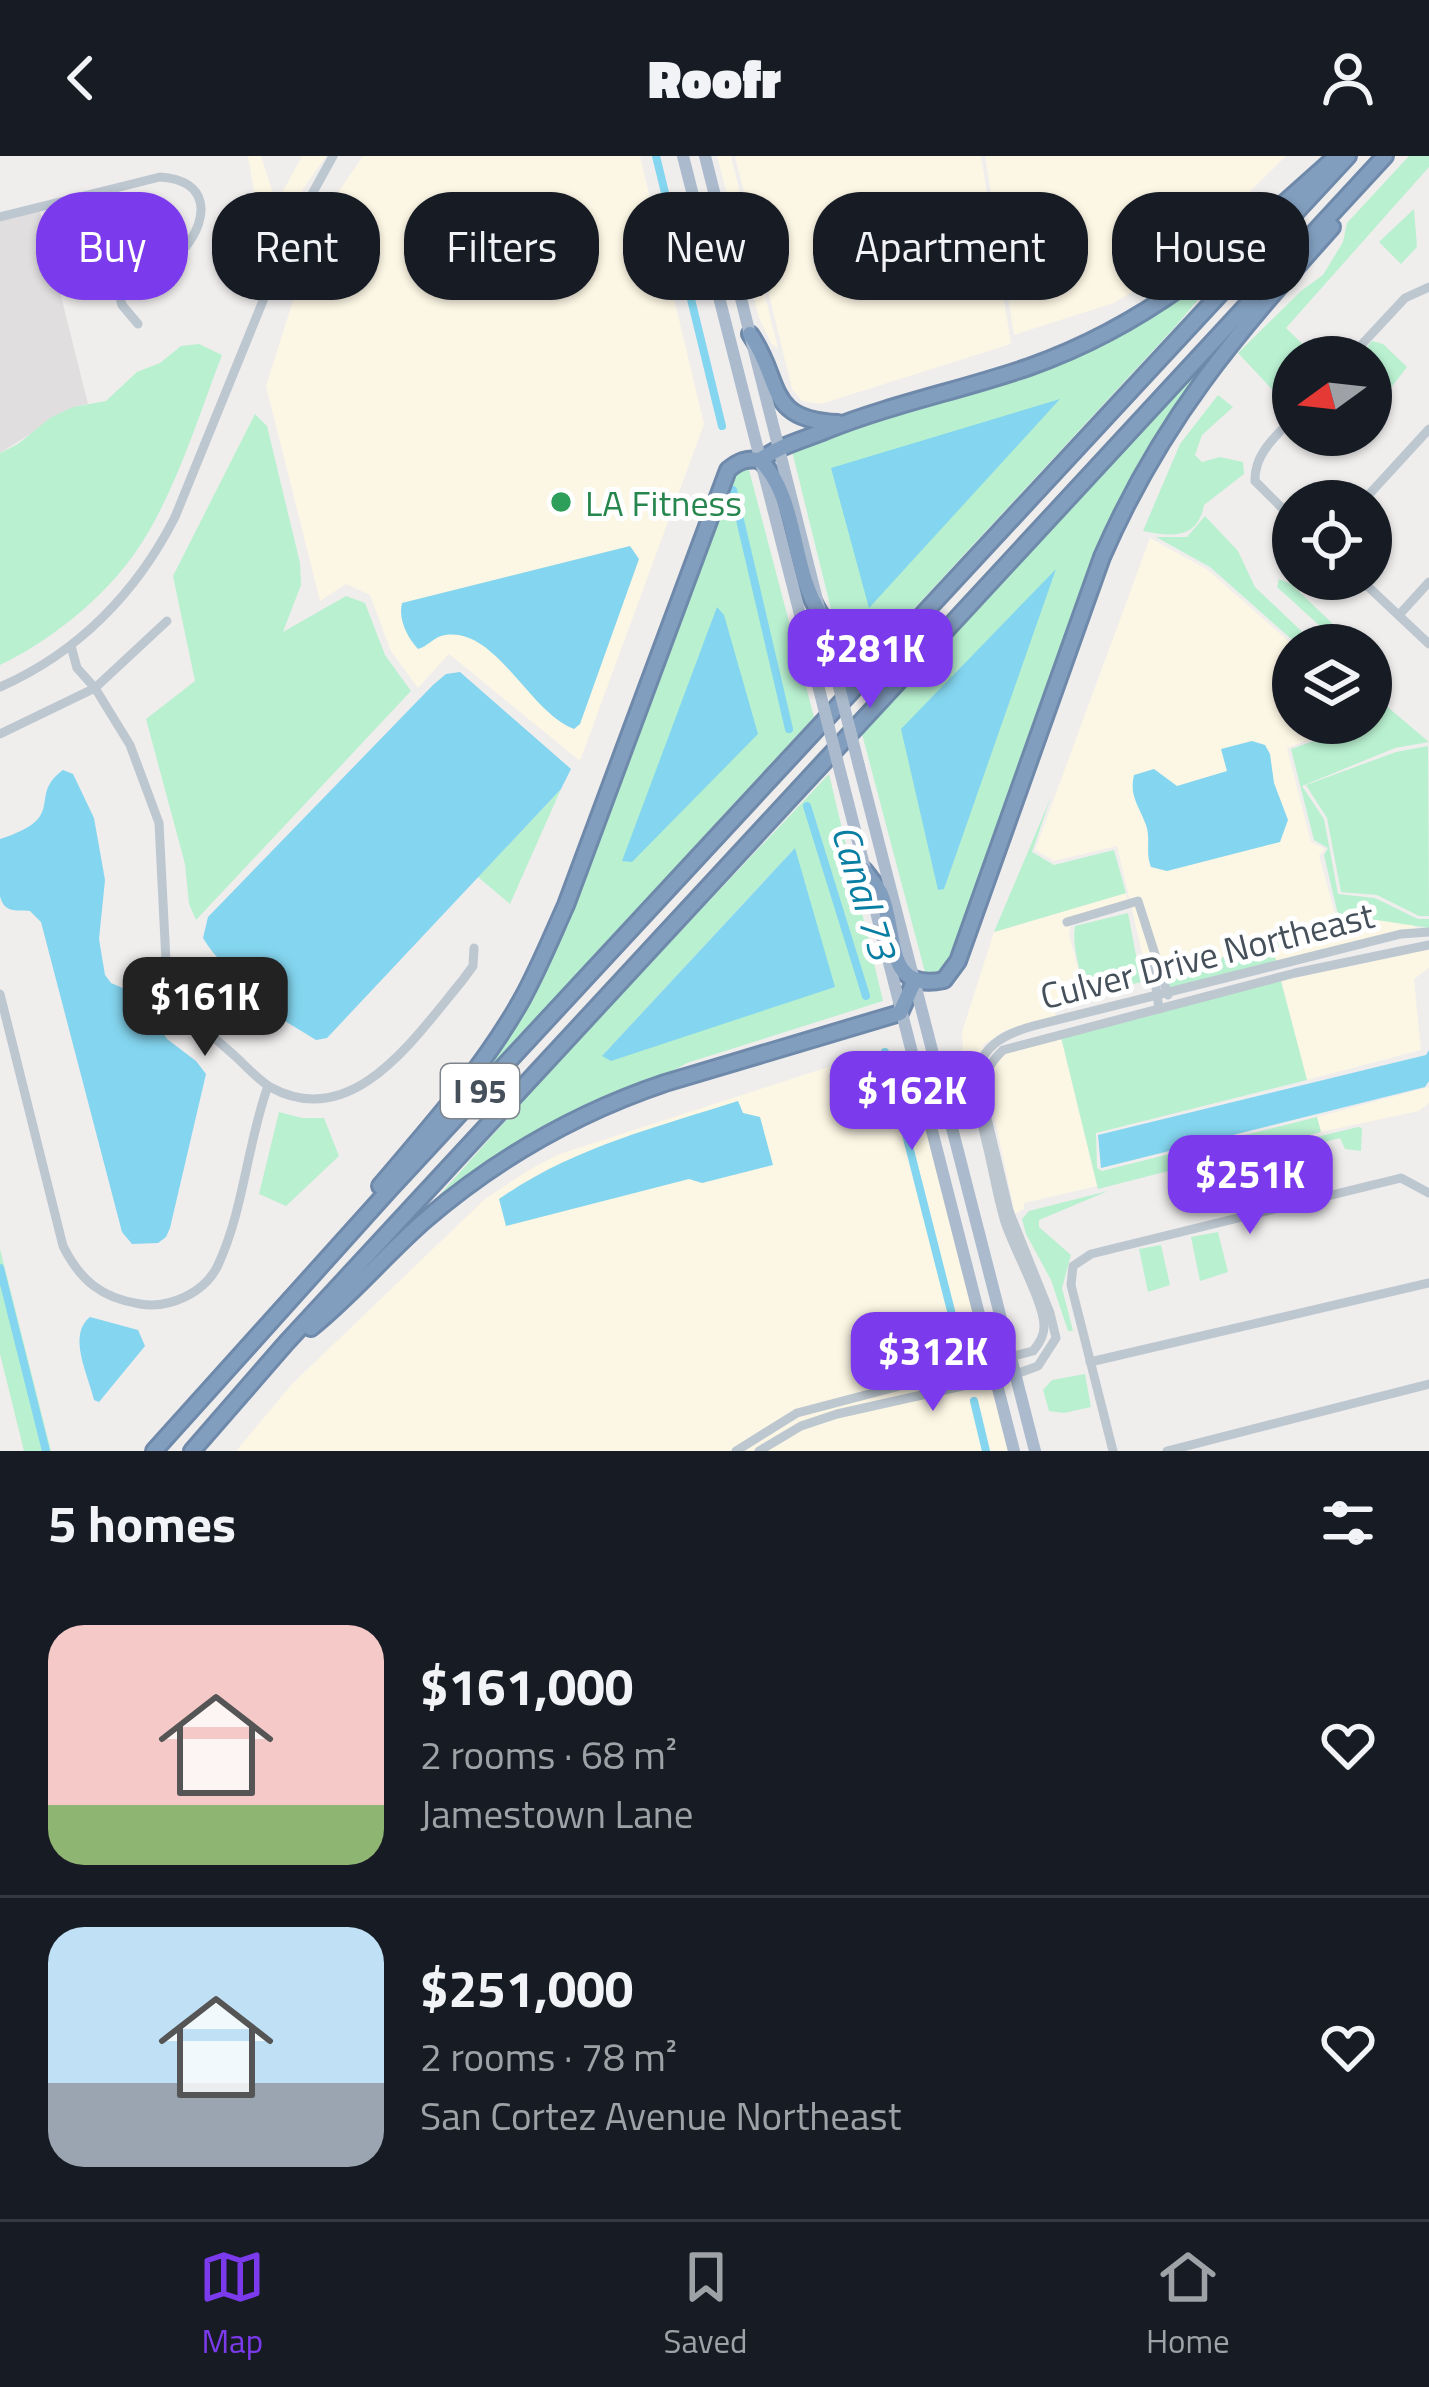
<!DOCTYPE html>
<meta charset="utf-8">
<style>
:root{--surface:#171b24;--page:#20242c;--text:#f1f3f6;--muted:#9ea1a6;--line:#363941;--accent:#7c3aed}
body{margin:0;font-family:"Titillium Web",sans-serif;background:var(--page);color:var(--text);height:100vh;display:flex;flex-direction:column;font-size:45px;white-space:nowrap}
*{box-sizing:border-box;margin:0}
p{font-size:39px;color:var(--muted)}
.icon{flex:none;width:66px;height:66px;fill:none;stroke:currentColor;stroke-width:2;stroke-linecap:round;stroke-linejoin:round}
.map{position:relative;height:1295px;overflow:hidden}
.drawer{display:flex;flex-direction:column;background:var(--surface);flex:1}
.drawer>*{flex:none}
.banner{position:absolute;left:36px;top:36px;width:1359px;height:108px;display:flex;gap:24px}
.needle{width:78px;rotate:255deg}
.controls{position:absolute;left:1272px;top:180px;display:grid;gap:24px}
.controls a{display:grid;place-items:center;width:120px;height:120px;border-radius:50%;background:var(--surface);box-shadow:0 3px 9px #0004;font-size:60px}
.price{position:absolute;translate:-50% -102px;padding:0 27px;border-radius:24px;background:var(--accent);color:#fff;font-size:39px;line-height:78px;filter:drop-shadow(0 3px 6px #0008)}
.price::after{content:'';position:absolute;left:50%;top:72px;width:36px;height:27px;margin-left:-18px;background:inherit;clip-path:polygon(0 0,100% 0,50% 100%)}
.price.on{background:#222;color:#fff}
ul{padding:0;list-style:none}
li{display:flex;align-items:center;gap:36px;height:300px;padding:0 48px}
li+li{border-top:3px solid var(--line)}
li span{display:grid;place-items:center;flex:none;width:336px;height:240px;border-radius:36px;color:#555}
li>.icon{margin-inline-start:auto}
span .icon{width:144px;height:144px;fill:#fffc;stroke-width:1}
li b{font-size:51px}
h2{display:flex;justify-content:space-between;align-items:center;height:144px;padding:0 48px;font-size:51px}
.pill{padding:0 42px;border-radius:48px;background:var(--surface);box-shadow:0 3px 9px #0004;font-size:42px;line-height:108px}
.pill.on{background:var(--accent);color:#fff}
header{display:flex;justify-content:space-between;align-items:center;height:156px;padding:0 48px;background:var(--surface);font-size:54px;font-weight:800}
.dock{display:flex;justify-content:space-around;align-items:center;height:168px;border-top:3px solid var(--line);background:var(--surface);font-size:33px;color:var(--muted)}
.dock a{display:grid;justify-items:center;gap:6px}
.dock .on{color:var(--accent)}
.map>svg:first-child{display:block}
.commercial{fill:#fcf6e4}
.education{fill:#e1dedf}
.green{fill:#b9f0d0;fill-rule:evenodd}
.water{fill:#84d5ef}
.lines{fill:none;stroke-linecap:round;stroke-linejoin:round}
.canal{stroke:#84d5ef;stroke-width:8}
.highway-casing{stroke:#6e89aa;stroke-width:20}
.minor{stroke:#bdc7d0;stroke-width:9}
.major{stroke:#abbbcd;stroke-width:12}
.highway{stroke:#829ebe;stroke-width:14}
.major-bridge{stroke:#abbbcd;stroke-width:12}
.leisure-dot{fill:#2e9e5b;stroke:#fff;stroke-width:4.5}
.labels{text-anchor:middle;dominant-baseline:central;stroke-width:10;stroke-linejoin:round;paint-order:stroke}
.shield{fill:#fff;stroke:#7d848c;stroke-width:3}
.shield-label{font-size:33px;font-weight:bold;fill:#45505b}
.leisure-label{font-size:36px;fill:#27864d;stroke:#fff;text-anchor:start}
.street-label{font-size:36px;fill:#45505b;stroke:#fff}
.water-label{font-size:39px;font-style:italic;fill:#087ea3;stroke:#fff}
</style>
<header><svg class="icon" aria-label="back" viewBox="0 0 24 24"><path d="M15 5l-7 7 7 7"/></svg>Roofr<svg class="icon" aria-label="person" viewBox="0 0 24 24"><circle cx="12" cy="8" r="4"/><path d="M4 21q1-7 8-7t8 7"/></svg></header>
<div class="map">
<svg width="1429" height="1295" viewBox="0 0 1429 1295">
<rect width="100%" height="100%" fill="#f0eded"/>
<g class="commercial">
<polygon points="248,0 261,0 274,40 283,35 302,0 326,0 303,33 279,91 261,75"/>
<polygon points="363,0 640,0 704,268 580,605 449,498 418,532 391,495 370,439 346,428 320,445 266,230 308,97 328,51"/>
<polygon points="717,0 731,0 778,193 771,187 759,162"/>
<polygon points="735,0 981,0 1011,188 821,248 802,245 792,233"/>
<polygon points="985,0 1286,0 1177,108 1114,147 1014,179"/>
<polygon points="1150,382 1208,414 1293,489 1293,567 1335,567 1332,575 1287,592 1311,686 1325,693 1319,699 1337,765 1200,807 1147,818 1117,690 1054,705 1035,694"/>
<polygon points="1126,737 1128,744 1062,764 1064,771 1071,769 1069,778 1080,820 1080,843 1054,850 1056,861 1006,874 984,888 970,920 972,945 964,916 962,876 994,776"/>
<polygon points="1377,764 1411,768 1418,773 1276,805 1272,793"/>
<polygon points="1429,793 1429,812 1414,823 1421,894 1307,924 1281,825"/>
<polygon points="1061,881 1097,1030 1024,1047 1024,1053 1015,1058 987,926 993,909 1006,898"/>
<polygon points="892,895 909,907 1014,1295 236,1295 292,1228 485,1043 529,1014 557,999 825,912"/>
<polygon points="1429,931 1429,947 1419,955 1321,976 1317,961"/>
</g>
<polygon class="education" points="39,52 88,248 73,251 0,297 0,61"/>
<g class="green">
<polygon points="1409,0 1429,0 1429,11 1286,172 1316,201 1293,201 1293,240 1286,248 1238,197 1301,135 1323,119 1343,86 1347,67"/>
<polygon points="1414,53 1417,91 1401,108 1379,86"/>
<polygon points="1246,87 1175,171 858,513 854,510 847,518 791,291 954,243 973,231 1042,209"/>
<polygon points="1372,185 1383,188 1407,211 1390,233 1371,215 1371,201 1358,201"/>
<path d="M199,188L222,199C199,259 179,325 146,380C114,434 56,482 0,509V297L18,288L50,262L73,251L106,245L137,216L160,207L181,190Z"/>
<path d="M1204,208L1206,210L1137,315L1114,362L959,781C952,798 948,818 926,820L862,578ZM1054,416L944,732L939,734L902,573Z"/>
<path d="M1218,239L1233,251L1202,279L1195,299L1202,306L1220,301L1243,306L1244,318L1204,349C1198,383 1172,381 1143,375L1180,288Z"/>
<polygon points="255,258 267,270 300,407 301,429 283,476 346,440 365,447 385,499 411,535 196,764 189,748 185,708 146,563 195,525 173,420"/>
<polygon points="748,310 814,561 461,943 514,861 733,318"/>
<polygon points="1205,360 1238,395 1255,431 1316,489 1298,489 1210,411 1156,381 1187,381"/>
<polygon points="1279,423 1291,428 1355,489 1341,489 1277,431"/>
<polygon points="1371,537 1429,586 1395,592 1302,630 1324,663 1338,738 1375,742 1418,763 1429,763 1429,772 1377,764 1273,793 1276,805 1171,833 1166,821 1171,817 1340,767 1324,699 1328,692 1314,684 1291,593 1334,578 1339,567 1371,567"/>
<polygon points="1428,590 1429,760 1419,760 1377,739 1341,736 1327,662 1306,629 1396,596"/>
<path d="M829,618L883,845L687,907L420,1061L572,890ZM794,693L834,831L603,901V899Z"/>
<polygon points="561,633 510,748 478,721"/>
<polygon points="1051,641 1032,696 1054,709 1114,694 1126,737 994,776"/>
<path d="M1128,757L1141,826L1083,841C1083,817 1071,792 1075,770Z"/>
<polygon points="1281,825 1307,924 1096,977 1097,1012 1102,1015 1317,961 1321,976 1098,1033 1061,881"/>
<polygon points="279,956 302,962 324,962 339,1000 286,1050 259,1038"/>
<polygon points="1358,971 1362,972 1361,995 1345,993 1340,982 1202,1017 1201,1009"/>
<polygon points="1108,1035 1039,1064 1039,1071 1071,1099 1062,1132 1073,1175 1068,1175 1051,1124 1026,1078 1022,1063 1029,1055"/>
<polygon points="1218,1076 1228,1116 1200,1125 1191,1081"/>
<polygon points="1161,1089 1170,1129 1148,1136 1139,1093"/>
<polygon points="0,1093 51,1295 24,1295 0,1198"/>
<polygon points="1085,1218 1091,1251 1064,1257 1049,1255 1043,1234 1052,1224"/>
</g>
<g class="water">
<polygon points="1060,243 869,452 831,312"/>
<path d="M630,390L639,403L580,568L574,573C528,556 494,466 441,480C432,483 428,490 418,493C407,481 398,463 402,447Z"/>
<polygon points="1056,413 944,733 938,734 901,573"/>
<polygon points="717,451 724,459 758,578 632,706 622,705"/>
<path d="M460,516L571,613L561,633L327,882L316,884L280,862L273,840C246,829 219,809 203,782L208,761L433,529L446,518Z"/>
<path d="M1252,585L1265,589L1270,598L1274,627L1288,664L1280,686L1167,715L1151,711C1145,696 1151,683 1146,669C1139,650 1129,640 1134,619L1154,613L1177,630L1227,615L1221,593Z"/>
<path d="M63,614L73,618L94,662L105,724L99,783L105,819L111,827L139,839L167,883L196,905L206,918L170,1072L166,1081L158,1087L132,1088L122,1076L41,766L30,755C15,754 4,757 0,740V683C70,661 26,641 63,614Z"/>
<polygon points="795,692 835,831 611,905 602,900"/>
<polygon points="1429,894 1429,925 1425,931 1101,1012 1098,979 1426,899"/>
<path d="M738,945L743,957L760,961L773,1009L702,1027L689,1023L506,1070L499,1043C572,992 654,972 738,945Z"/>
<path d="M90,1161L138,1174L145,1190L99,1246L94,1244C88,1218 67,1179 90,1161Z"/>
</g>
<g class="lines">
<g class="canal">
<polyline points="656,0 722,270"/>
<polyline points="733,334 789,573"/>
<polyline points="807,650 866,840"/>
<polyline points="885,896 961,1194"/>
<polyline points="0,1112 46,1295"/>
<polyline points="974,1245 986,1295"/>
</g>
<defs>
<g id="highway">
<path d="M750,178C783,225 764,264 838,267"/>
<path d="M760,304C799,343 790,413 821,459"/>
<path d="M864,714C870,722 877,730 881,738C898,777 883,837 944,824L958,805L1102,401C1162,263 1234,181 1332,71"/>
<path d="M380,1030C431,970 484,911 522,843C539,812 552,780 566,749L728,314C739,305 746,302 760,304C781,289 803,284 827,274C892,248 962,234 1029,211C1159,165 1237,89 1337,0"/>
<path d="M311,1172C352,1139 386,1098 425,1064C496,1003 576,957 665,927L900,857L914,826"/>
<polyline points="154,1295 389,1034 1348,0"/>
<polyline points="192,1295 286,1187 1385,0"/>
</g>
</defs>
<use href="#highway" class="highway-casing"/>
<g class="minor">
<polyline points="93,38 122,149 138,168"/>
<path d="M0,61L160,21C208,24 211,60 184,93"/>
<polyline points="1350,201 1405,142 1429,131"/>
<path d="M1293,262C1276,280 1254,298 1255,325L1293,363"/>
<polyline points="1363,345 1429,273"/>
<polyline points="1360,423 1429,488"/>
<polyline points="1399,459 1429,426"/>
<path d="M71,490L77,512L95,532L130,589L159,667L167,825C184,858 208,876 235,900C246,910 257,923 270,931C353,977 415,881 462,825L473,810L474,792"/>
<path d="M0,531C78,497 137,436 175,361L291,76L333,0"/>
<polyline points="0,578 95,532 167,465"/>
<polyline points="1067,766 1138,745 1168,839"/>
<polyline points="1153,810 1159,853"/>
<path d="M0,838L63,1090C80,1124 101,1142 140,1148C169,1153 205,1137 218,1109C244,1053 247,988 268,930"/>
<polyline points="1090,1206 1429,1127"/>
<path d="M736,1295L797,1257L1033,1195C1039,1188 1044,1180 1044,1171C1045,1148 1013,1092 1005,1066C997,1040 993,1012 986,985C972,926 964,889 1033,870L1401,778L1429,776"/>
<path d="M759,1295L801,1270L837,1258L1016,1218L1038,1210L1056,1182L1050,1157L1009,1055L982,941C982,920 988,909 1003,894L1295,817L1429,789"/>
<polyline points="1113,1295 1071,1129 1073,1110 1091,1098 1401,1022 1429,1037"/>
<polyline points="1167,1295 1429,1228"/>
</g>
<g class="major">
<polyline points="683,0 818,529"/>
<polyline points="705,0 834,511"/>
<polyline points="859,610 1035,1295"/>
<polyline points="843,627 1014,1295"/>
</g>
<use href="#highway" class="highway"/>
<g class="major-bridge">
<polyline points="834,511 859,610"/>
<polyline points="818,529 843,627"/>
</g>
</g>
<circle class="leisure-dot" cx="561" cy="346" r="12"/>
<g class="labels">
<rect class="shield" x="441" y="908" width="78" height="54" rx="9"/>
<g class="shield-label">
<text x="480" y="935">I 95</text>
</g>
<g class="leisure-label">
<text x="585" y="346">LA Fitness</text>
</g>
<g class="street-label">
<text transform="translate(1207 799) rotate(-14)">Culver Drive Northeast</text>
</g>
<g class="water-label">
<text transform="translate(865 736) rotate(73)">Canal 73</text>
</g>
</g>
</svg>
<div class="controls">
<a><svg class="needle" viewBox="-14 -14 28 28"><path d="M0-13l5 13h-10z" fill="#e53935"/><path d="M0 13l5-13h-10z" fill="#9ea1a6"/></svg></a>
<a><svg class="icon" aria-label="locate" viewBox="0 0 24 24"><circle cx="12" cy="12" r="6"/><path d="M12 2v4M12 18v4M2 12h4M18 12h4"/></svg></a>
<a><svg class="icon" aria-label="layers" viewBox="0 0 24 24"><path d="M12 4l9 5-9 5-9-5zM3 14l9 5 9-5"/></svg></a>
</div>
<b class="price" style="left:870px;top:555px">$281K</b>
<b class="price on" style="left:205px;top:903px">$161K</b>
<b class="price" style="left:912px;top:997px">$162K</b>
<b class="price" style="left:1250px;top:1081px">$251K</b>
<b class="price" style="left:933px;top:1258px">$312K</b>
<div class="banner">
<a class="pill on">Buy</a>
<a class="pill">Rent</a>
<a class="pill">Filters</a>
<a class="pill">New</a>
<a class="pill">Apartment</a>
<a class="pill">House</a>
</div>
</div>
<section class="drawer">
<h2>5 homes<svg class="icon" aria-label="filters" viewBox="0 0 24 24"><path d="M4 7h16M4 17h16"/><circle cx="9" cy="7" r="2"/><circle cx="15" cy="17" r="2"/></svg></h2>
<ul>
<li><span style="background:linear-gradient(#f6c9c9 75%,#8fb573 0)"><svg class="icon" aria-label="home" viewBox="0 0 24 24"><path d="M3 11l9-7 9 7M6 9v11h12V9"/></svg></span><div><b>$161,000</b><p>2 rooms · 68 m²</p><p>Jamestown Lane</p></div><svg class="icon" aria-label="heart" viewBox="0 0 24 24"><path d="M12 20l-8-8c-3-5 5-10 8-4 3-6 11-1 8 4z"/></svg></li>
<li><span style="background:linear-gradient(#bfe0f5 65%,#9aa5b1 0)"><svg class="icon" aria-label="home" viewBox="0 0 24 24"><path d="M3 11l9-7 9 7M6 9v11h12V9"/></svg></span><div><b>$251,000</b><p>2 rooms · 78 m²</p><p>San Cortez Avenue Northeast</p></div><svg class="icon" aria-label="heart" viewBox="0 0 24 24"><path d="M12 20l-8-8c-3-5 5-10 8-4 3-6 11-1 8 4z"/></svg></li>
</ul>
</section>
<nav class="dock">
<a class="on"><svg class="icon" aria-label="map" viewBox="0 0 24 24"><path d="M3 6l6-2 6 2 6-2v14l-6 2-6-2-6 2zM9 4v14M15 6v14"/></svg>Map</a>
<a><svg class="icon" aria-label="saved" viewBox="0 0 24 24"><path d="M7 4h10v16l-5-4-5 4z"/></svg>Saved</a>
<a><svg class="icon" aria-label="home" viewBox="0 0 24 24"><path d="M3 11l9-7 9 7M6 9v11h12V9"/></svg>Home</a>
</nav>
